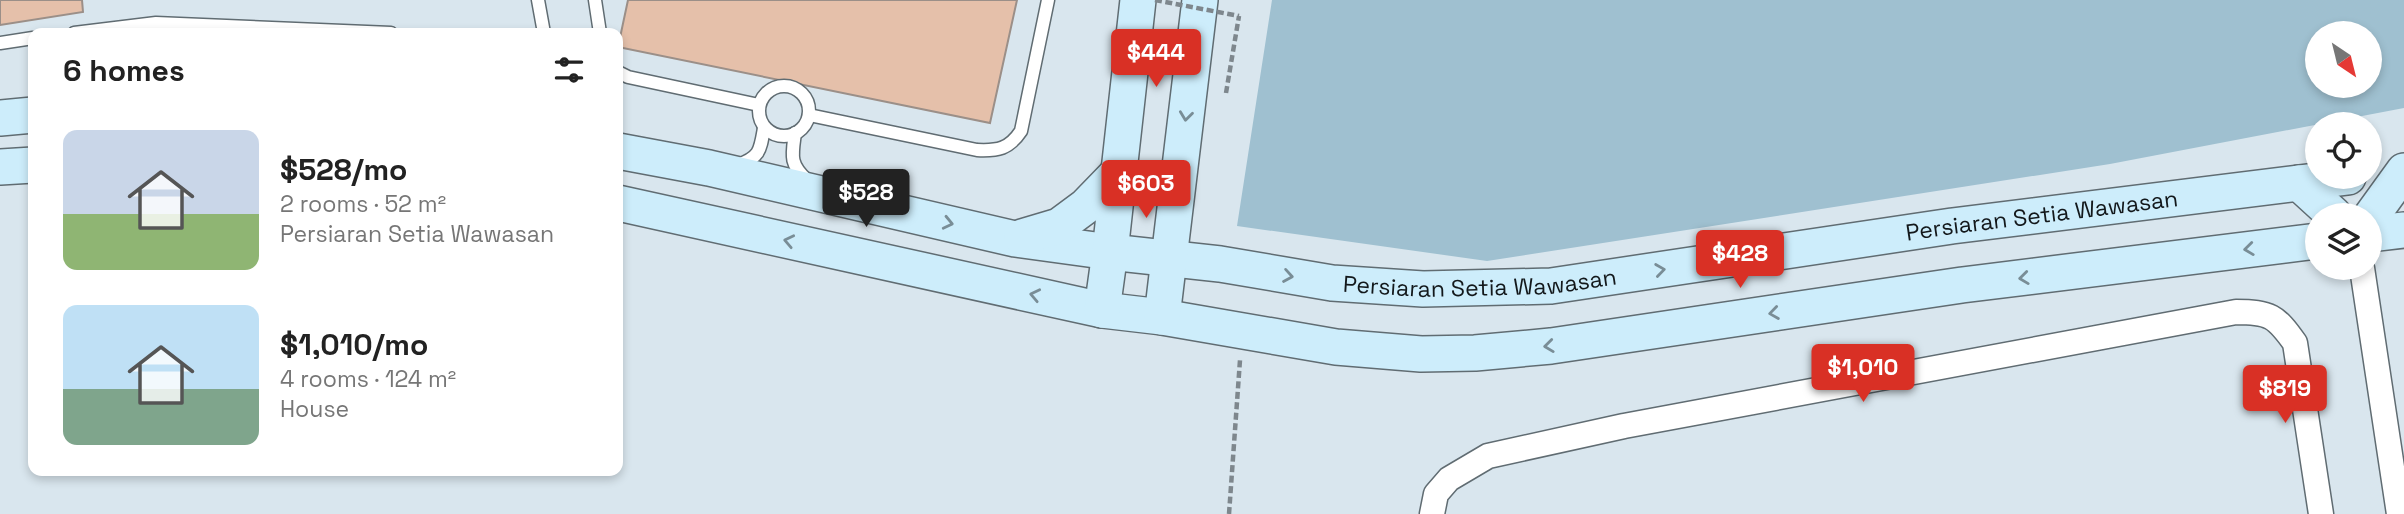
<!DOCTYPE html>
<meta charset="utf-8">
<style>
:root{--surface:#fff;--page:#f2f2f2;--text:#222;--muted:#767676;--accent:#d93025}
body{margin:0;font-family:"Space Grotesk",sans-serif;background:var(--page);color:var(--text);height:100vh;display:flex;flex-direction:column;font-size:26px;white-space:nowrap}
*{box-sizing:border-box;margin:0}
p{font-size:23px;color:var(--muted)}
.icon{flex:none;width:38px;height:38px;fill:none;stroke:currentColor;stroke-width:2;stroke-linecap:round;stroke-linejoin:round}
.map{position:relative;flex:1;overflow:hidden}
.details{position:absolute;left:28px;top:28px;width:595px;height:448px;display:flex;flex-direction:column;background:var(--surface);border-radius:14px;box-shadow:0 4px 10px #0003}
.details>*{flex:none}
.needle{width:46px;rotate:145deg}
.tools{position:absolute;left:2305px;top:21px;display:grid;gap:14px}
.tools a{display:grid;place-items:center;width:77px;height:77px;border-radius:50%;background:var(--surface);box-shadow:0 4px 10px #0003;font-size:35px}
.price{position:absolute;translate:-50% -60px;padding:0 16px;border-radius:7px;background:var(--accent);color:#fff;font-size:23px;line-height:46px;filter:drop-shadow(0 2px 4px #0008)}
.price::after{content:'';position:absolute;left:50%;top:42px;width:21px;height:16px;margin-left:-10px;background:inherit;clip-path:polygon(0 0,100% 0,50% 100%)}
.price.current{background:#222;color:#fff}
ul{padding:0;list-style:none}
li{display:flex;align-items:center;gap:21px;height:175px;padding:0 35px}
li span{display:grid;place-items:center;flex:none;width:196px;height:140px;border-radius:14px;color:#555}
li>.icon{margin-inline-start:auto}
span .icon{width:84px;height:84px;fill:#fffc;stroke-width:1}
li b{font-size:30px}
h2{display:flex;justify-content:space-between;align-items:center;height:84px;padding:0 35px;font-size:30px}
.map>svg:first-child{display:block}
.green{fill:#9fc0d0;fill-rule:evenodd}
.building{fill:#e5c0aa;stroke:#9b8f88;stroke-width:2}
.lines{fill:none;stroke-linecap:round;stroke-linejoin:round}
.lane-casing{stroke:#606c72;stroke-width:15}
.street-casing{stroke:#606c72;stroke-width:27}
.secondary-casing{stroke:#606c72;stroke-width:38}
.path{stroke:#7e878d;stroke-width:4.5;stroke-dasharray:7 3.5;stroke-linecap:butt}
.lane{stroke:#fff;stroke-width:12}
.street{stroke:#fff;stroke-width:24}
.secondary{stroke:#cdedfb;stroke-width:35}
.path-bridge{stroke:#7e878d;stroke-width:4.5;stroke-dasharray:7 3.5;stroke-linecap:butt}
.oneway{stroke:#798d96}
.labels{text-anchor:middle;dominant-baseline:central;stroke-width:5;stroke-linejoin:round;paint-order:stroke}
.street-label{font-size:23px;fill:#13181b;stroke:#d9e6ee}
</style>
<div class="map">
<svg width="2404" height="514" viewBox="0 0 2404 514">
<rect width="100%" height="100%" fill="#d9e6ee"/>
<path class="green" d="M1272,0H2404V108L2110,164L1487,261L1237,226ZM2317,33H2370V86H2317Z"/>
<g class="building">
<polygon points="0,0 82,0 83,12 0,25"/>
<polygon points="628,0 1017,0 990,123 618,47"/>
</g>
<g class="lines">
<defs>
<g id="lane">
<polyline points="538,0 544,33"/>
<polyline points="595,0 600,33"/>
<polyline points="74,33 156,23 391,33"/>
<polyline points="0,43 33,38"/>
<polyline points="618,72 628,77 759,105"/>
<circle cx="784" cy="111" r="25"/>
<path d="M809,115L977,150C998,151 1009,149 1021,131L1048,0"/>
<path d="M795,133C792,155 789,164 807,180"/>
<path d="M738,165C760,157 760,151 764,128"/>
</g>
<g id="street">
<polyline points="2362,268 2399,514"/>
<path d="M1432,514L1436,494L1449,479L1488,456L1624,426L2236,312C2270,312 2276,316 2295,343L2321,514"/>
</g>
<g id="secondary">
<polyline points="0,118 33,115"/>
<path id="s1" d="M618,151L709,168L1015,239L1110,252L1220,264L1332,283L1423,289L1551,286L1952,226L2348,177"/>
<polyline points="0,167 33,165"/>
<polyline points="2299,183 2334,215"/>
<polyline points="618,203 1102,310 1162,317 1336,347 1421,354 1475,353 1551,346 1962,285 2317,241"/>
<polyline points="2370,218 2404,171"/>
<polyline points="2370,234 2404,230"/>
<polyline points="1022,237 1059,226 1086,206 1119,172"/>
<polyline points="1102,310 1110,252 1138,0"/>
<polyline points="1162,317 1200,0"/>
</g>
</defs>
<use href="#lane" class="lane-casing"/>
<use href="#street" class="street-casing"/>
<use href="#secondary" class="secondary-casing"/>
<g class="path">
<polyline points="1226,93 1239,16"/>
<polyline points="1229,514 1240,360"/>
</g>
<use href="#lane" class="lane"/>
<use href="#street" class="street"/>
<use href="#secondary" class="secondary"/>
<polyline class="path-bridge" points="1155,0 1239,16"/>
</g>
<defs><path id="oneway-chevron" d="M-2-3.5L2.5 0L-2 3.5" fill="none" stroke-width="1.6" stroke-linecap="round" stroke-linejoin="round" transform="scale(1.75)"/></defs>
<g class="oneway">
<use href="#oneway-chevron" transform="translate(1186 116) rotate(97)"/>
<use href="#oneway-chevron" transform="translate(948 223) rotate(13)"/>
<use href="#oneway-chevron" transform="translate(789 241) rotate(-168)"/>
<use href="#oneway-chevron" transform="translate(2249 249) rotate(173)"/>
<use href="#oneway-chevron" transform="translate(1660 270) rotate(-8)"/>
<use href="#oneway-chevron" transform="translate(1288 276) rotate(10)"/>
<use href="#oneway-chevron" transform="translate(2024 278) rotate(173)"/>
<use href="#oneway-chevron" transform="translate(1035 295) rotate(-168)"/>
<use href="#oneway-chevron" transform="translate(1774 313) rotate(172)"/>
<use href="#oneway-chevron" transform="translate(1549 346) rotate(173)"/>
</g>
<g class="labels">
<g class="street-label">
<text stroke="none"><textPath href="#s1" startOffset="1442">Persiaran Setia Wawasan</textPath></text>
<text stroke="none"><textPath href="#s1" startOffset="875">Persiaran Setia Wawasan</textPath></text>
</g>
</g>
</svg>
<div class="tools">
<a><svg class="needle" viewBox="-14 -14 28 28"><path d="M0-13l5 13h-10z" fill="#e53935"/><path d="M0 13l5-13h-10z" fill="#767676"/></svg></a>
<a><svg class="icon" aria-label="locate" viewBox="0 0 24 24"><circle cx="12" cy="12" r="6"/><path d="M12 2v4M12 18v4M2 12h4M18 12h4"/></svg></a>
<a><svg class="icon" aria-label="layers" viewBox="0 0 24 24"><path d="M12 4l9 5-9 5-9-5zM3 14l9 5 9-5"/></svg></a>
</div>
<b class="price" style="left:1156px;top:89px">$444</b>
<b class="price" style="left:1146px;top:220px">$603</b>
<b class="price current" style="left:866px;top:229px">$528</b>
<b class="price" style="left:1740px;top:290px">$428</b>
<b class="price" style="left:1863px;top:404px">$1,010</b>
<b class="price" style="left:2285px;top:425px">$819</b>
<section class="details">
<h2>6 homes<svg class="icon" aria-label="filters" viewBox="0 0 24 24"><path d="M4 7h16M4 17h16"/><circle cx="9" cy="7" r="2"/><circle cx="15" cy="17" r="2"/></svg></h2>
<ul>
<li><span style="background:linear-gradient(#c9d6e8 60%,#8fb573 0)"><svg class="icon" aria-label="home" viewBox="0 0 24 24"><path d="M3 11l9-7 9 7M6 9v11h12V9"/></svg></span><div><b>$528/mo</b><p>2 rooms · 52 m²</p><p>Persiaran Setia Wawasan</p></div></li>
<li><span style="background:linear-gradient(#bfe0f5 60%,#7fa58c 0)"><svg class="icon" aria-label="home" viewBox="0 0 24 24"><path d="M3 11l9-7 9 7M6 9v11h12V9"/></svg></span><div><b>$1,010/mo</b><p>4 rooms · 124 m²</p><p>House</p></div></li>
</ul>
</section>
</div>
